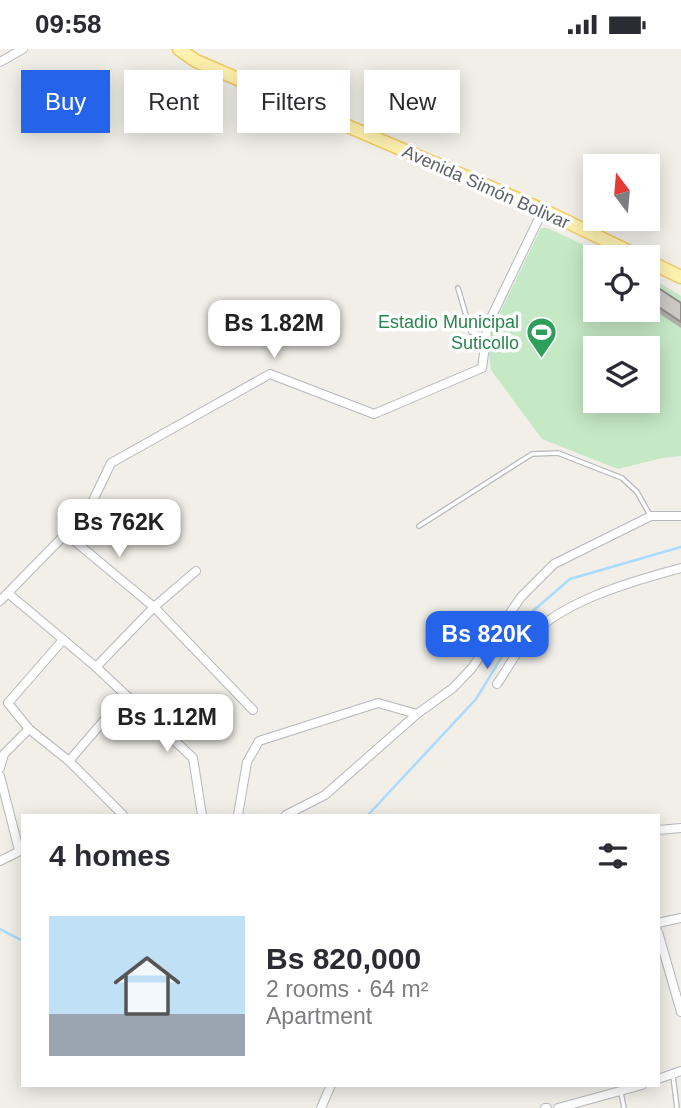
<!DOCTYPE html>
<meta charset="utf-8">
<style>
:root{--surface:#fff;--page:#f7f7f7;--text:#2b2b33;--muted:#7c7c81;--line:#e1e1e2;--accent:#2563eb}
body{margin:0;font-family:Helvetica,sans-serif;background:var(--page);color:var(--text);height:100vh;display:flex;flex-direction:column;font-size:26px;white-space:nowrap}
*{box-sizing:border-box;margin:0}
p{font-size:23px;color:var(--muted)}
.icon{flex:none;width:38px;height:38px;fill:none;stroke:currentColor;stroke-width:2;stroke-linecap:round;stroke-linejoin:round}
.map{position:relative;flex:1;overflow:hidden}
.details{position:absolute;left:21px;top:765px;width:639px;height:273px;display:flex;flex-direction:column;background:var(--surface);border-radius:0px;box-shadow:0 4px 18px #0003}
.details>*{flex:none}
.banner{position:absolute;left:21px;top:21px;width:640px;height:63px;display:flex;gap:14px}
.needle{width:46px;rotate:344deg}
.fabs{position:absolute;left:583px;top:105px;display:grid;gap:14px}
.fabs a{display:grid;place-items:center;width:77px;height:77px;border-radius:0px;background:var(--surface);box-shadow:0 4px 18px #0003;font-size:35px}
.price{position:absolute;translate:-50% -60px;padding:0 16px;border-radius:14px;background:#fff;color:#222;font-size:23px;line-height:46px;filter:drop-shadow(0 2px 4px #0008)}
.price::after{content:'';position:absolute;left:50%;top:42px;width:21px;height:16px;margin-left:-10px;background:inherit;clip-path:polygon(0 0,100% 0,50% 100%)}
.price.current{background:var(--accent);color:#fff}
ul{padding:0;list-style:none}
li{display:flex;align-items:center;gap:21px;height:175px;padding:0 28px}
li+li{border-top:2px solid var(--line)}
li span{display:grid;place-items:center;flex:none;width:196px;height:140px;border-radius:0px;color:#555}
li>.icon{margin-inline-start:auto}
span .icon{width:84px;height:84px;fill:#fffc;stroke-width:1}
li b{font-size:30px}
h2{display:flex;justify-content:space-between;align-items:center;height:84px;padding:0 28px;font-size:30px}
.chip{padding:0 24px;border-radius:0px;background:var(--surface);box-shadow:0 4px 18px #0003;font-size:24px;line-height:63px}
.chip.current{background:var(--accent);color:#fff}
.status{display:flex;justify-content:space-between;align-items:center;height:49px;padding:0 35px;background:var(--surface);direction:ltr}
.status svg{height:19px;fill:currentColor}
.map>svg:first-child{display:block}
.green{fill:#c5e8c5;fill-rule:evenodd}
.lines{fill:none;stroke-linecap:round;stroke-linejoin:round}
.stream{stroke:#aadaff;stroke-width:2.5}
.service-casing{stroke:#b5b8bc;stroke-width:6}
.minor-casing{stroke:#b5b8bc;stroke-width:10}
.primary-casing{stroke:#f2c960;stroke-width:15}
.service{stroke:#fff;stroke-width:3.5}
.minor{stroke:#fff;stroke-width:8}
.primary{stroke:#fff2af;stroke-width:12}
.wall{fill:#afaea9}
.building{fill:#cccac5;stroke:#8f8d8a;stroke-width:2}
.labels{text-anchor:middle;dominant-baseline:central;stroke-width:7;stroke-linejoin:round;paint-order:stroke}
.street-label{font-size:18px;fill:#5f6368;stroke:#fff}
.leisure-label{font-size:18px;fill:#27864d;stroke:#fff;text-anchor:end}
</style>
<div class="status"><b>09:58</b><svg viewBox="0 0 49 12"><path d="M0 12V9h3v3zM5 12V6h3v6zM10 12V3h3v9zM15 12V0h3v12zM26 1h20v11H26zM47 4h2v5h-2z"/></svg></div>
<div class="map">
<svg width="681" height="1059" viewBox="0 0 681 1059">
<rect width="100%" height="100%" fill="#f1efe8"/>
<path class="green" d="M541,179H547L610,208H595V261H648V227L681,247V407L662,409L618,420L542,390L491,321L488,299L495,274ZM595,299H648V352H595Z"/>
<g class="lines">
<g class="stream">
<polyline points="368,766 476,650 527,567 570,530 681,498"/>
<polyline points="0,880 23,892"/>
</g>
<defs>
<g id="service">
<polyline points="458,239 471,283 486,287"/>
<polyline points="419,477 532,405 558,404 622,429 637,443 650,466"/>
<polyline points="673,1027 677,1059"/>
<polyline points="621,1044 624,1059"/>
</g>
<g id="minor">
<polyline points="0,13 23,0"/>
<polyline points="66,485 154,558 253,661"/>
<polyline points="9,545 96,618 193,709 202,766"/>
<polyline points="0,552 88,462 111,414 270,325 374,365 482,319 488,275 543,161"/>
<polyline points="62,592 8,654 29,680 69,712 123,766"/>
<polyline points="96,618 154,558 196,522"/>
<path d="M497,635C506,622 514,607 524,594C557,553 632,532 681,519"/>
<polyline points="69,712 125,647"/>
<polyline points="0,719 4,705 29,680"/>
<polyline points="0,727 19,801"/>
<polyline points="238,766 247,713 259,692 378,654 417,665"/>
<polyline points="286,766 325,746 417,665 453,639 472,619 521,548 554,515 651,467 681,467"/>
<polyline points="658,781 681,779"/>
<polyline points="0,812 22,801"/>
<polyline points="658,874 681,869"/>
<polyline points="658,883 681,963"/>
<polyline points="658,1030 681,1022"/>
<polyline points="321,1059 331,1036"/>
<polyline points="545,1059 547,1059"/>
<polyline points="558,1059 642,1036"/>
</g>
<g id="primary">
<polyline points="179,0 196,12 543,161 640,208"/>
<polyline points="648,212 681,228"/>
</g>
</defs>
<use href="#service" class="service-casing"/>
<use href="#minor" class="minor-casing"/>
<use href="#primary" class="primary-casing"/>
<use href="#service" class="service"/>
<use href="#minor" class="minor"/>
<use href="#primary" class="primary"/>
</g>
<polygon class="wall" points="648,232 681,254 681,279 648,257"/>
<polygon class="building" points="648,232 681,254 681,273 648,251"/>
<defs>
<symbol id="stadium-pin" viewBox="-11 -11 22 30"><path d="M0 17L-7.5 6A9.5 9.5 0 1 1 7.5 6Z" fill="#2e9e5b" stroke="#fff"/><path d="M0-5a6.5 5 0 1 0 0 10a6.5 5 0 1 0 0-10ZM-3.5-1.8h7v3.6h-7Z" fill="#fff"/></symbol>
</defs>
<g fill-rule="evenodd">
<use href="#stadium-pin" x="524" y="266" width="35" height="47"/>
</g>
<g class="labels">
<g class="street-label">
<text transform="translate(486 138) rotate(24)">Avenida Simón Bolivar</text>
</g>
<g class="leisure-label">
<text x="519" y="273">Estadio Municipal<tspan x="519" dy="21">Suticollo</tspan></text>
</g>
</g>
</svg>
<div class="fabs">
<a><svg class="needle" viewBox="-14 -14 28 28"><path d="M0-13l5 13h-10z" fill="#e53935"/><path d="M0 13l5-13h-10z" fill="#7c7c81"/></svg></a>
<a><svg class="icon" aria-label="locate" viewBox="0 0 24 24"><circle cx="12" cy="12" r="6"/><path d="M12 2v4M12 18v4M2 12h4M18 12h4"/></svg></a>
<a><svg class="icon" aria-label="layers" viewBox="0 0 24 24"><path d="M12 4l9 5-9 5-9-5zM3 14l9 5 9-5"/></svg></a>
</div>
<b class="price" style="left:274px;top:311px">Bs 1.82M</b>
<b class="price" style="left:119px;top:510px">Bs 762K</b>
<b class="price current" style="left:487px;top:622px">Bs 820K</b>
<b class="price" style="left:167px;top:705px">Bs 1.12M</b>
<div class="banner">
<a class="chip current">Buy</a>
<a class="chip">Rent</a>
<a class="chip">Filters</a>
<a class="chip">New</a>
</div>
<section class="details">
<h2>4 homes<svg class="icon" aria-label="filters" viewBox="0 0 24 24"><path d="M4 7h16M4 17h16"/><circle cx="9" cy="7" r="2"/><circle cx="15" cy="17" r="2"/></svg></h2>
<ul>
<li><span style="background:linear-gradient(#bfe0f5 70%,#9aa5b1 0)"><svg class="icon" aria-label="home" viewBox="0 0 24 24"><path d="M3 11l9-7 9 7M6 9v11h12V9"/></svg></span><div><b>Bs 820,000</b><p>2 rooms · 64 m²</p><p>Apartment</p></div></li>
</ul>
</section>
</div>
